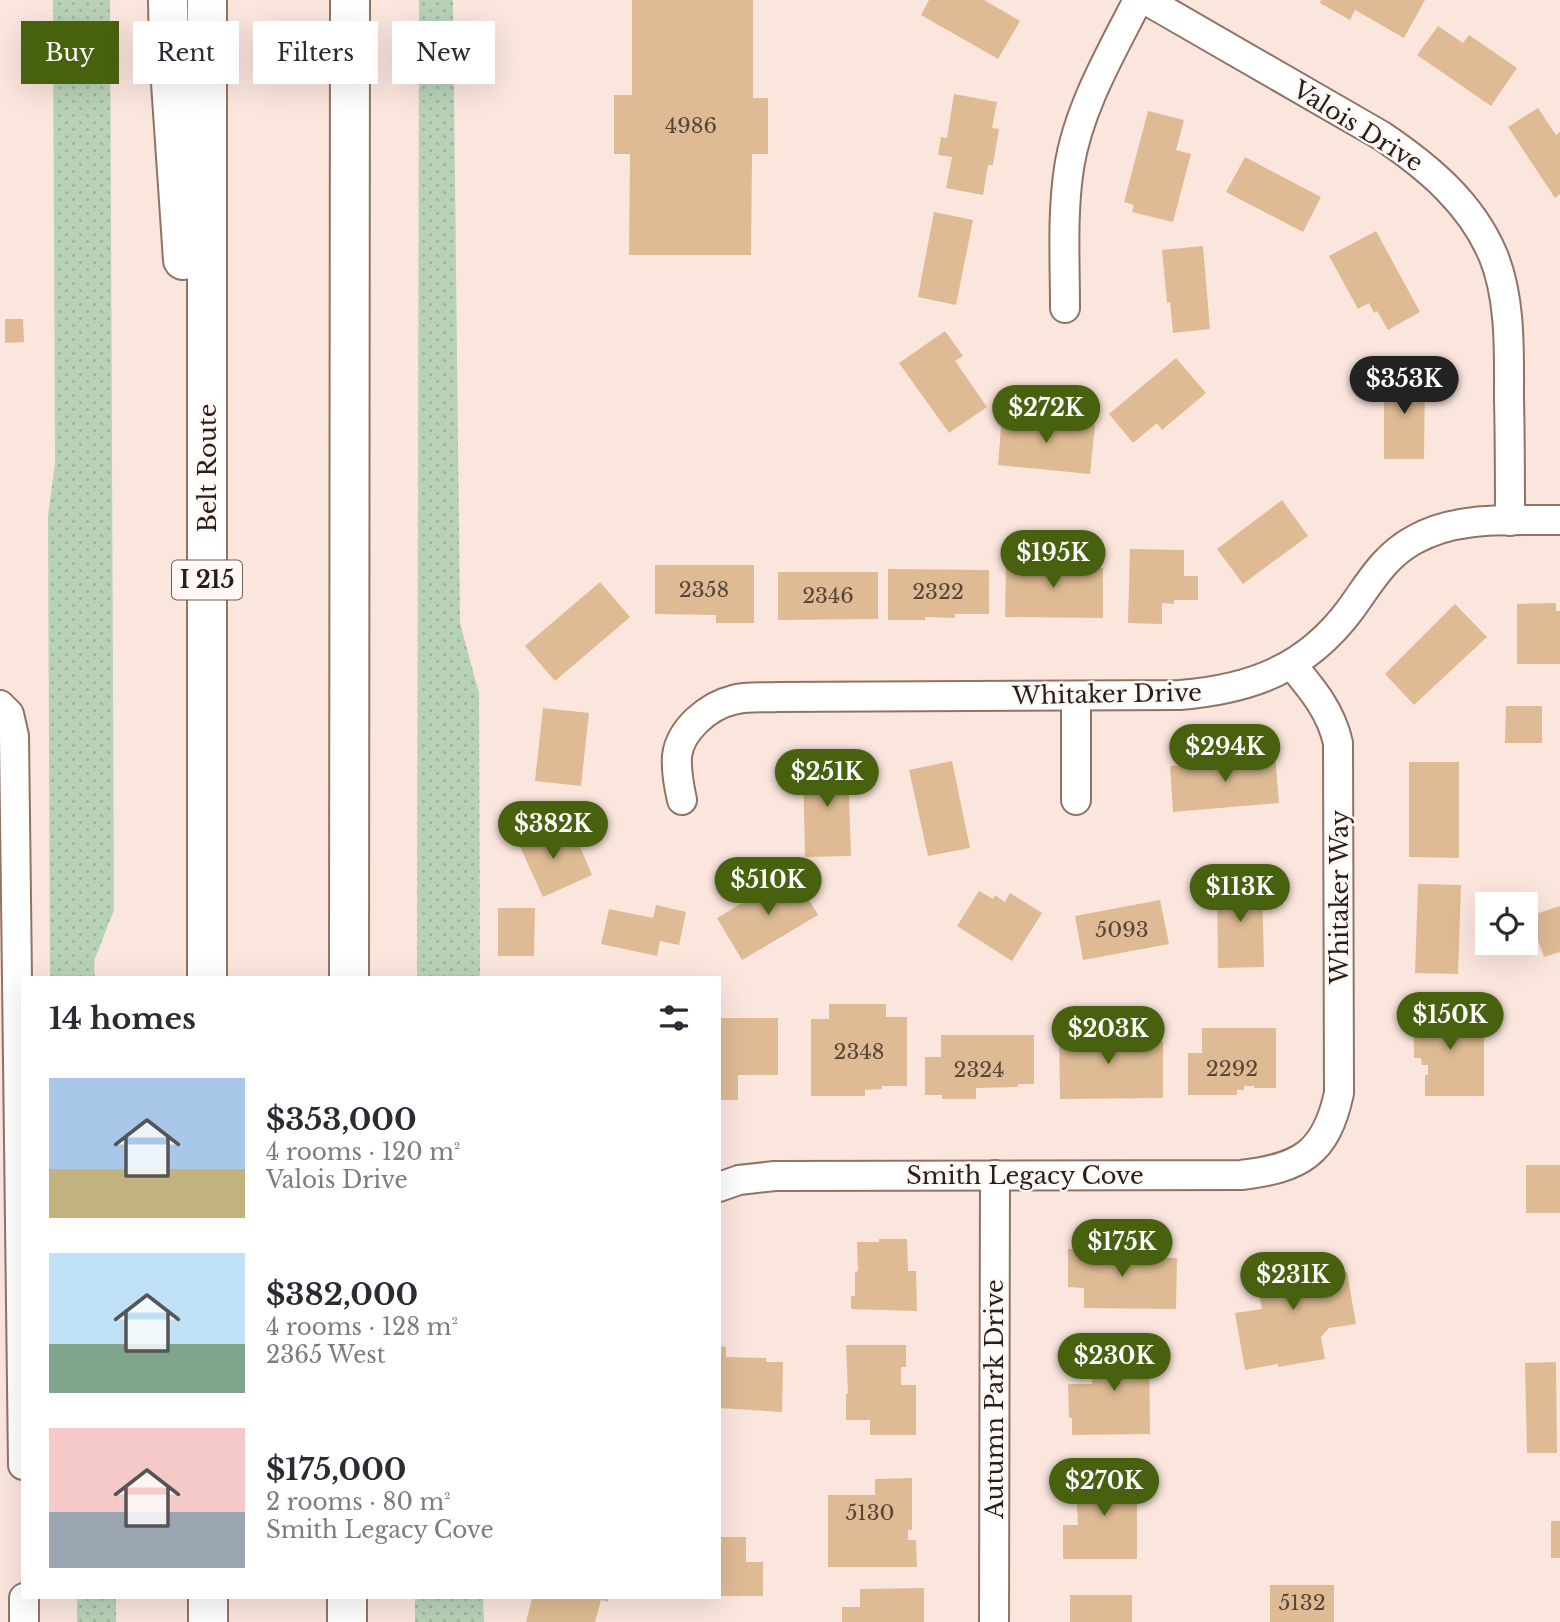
<!DOCTYPE html>
<meta charset="utf-8">
<style>
:root{--surface:#fff;--page:#f7f7f7;--text:#2b2b33;--muted:#7c7c81;--accent:#47610f}
body{margin:0;font-family:"Libre Baskerville",serif;background:var(--page);color:var(--text);height:100vh;display:flex;flex-direction:column;font-size:26px;white-space:nowrap}
*{box-sizing:border-box;margin:0}
p{font-size:23px;color:var(--muted)}
.icon{flex:none;width:38px;height:38px;fill:none;stroke:currentColor;stroke-width:2;stroke-linecap:round;stroke-linejoin:round}
.map{position:relative;flex:1;overflow:hidden}
.drawer{position:absolute;left:21px;top:976px;width:700px;height:623px;display:flex;flex-direction:column;background:var(--surface);border-radius:0px;box-shadow:0 7px 28px #0002}
.drawer>*{flex:none}
.top-card{position:absolute;left:21px;top:21px;width:700px;height:63px;display:flex;gap:14px}
.tools{position:absolute;left:1475px;top:892px;display:grid;gap:14px}
.tools a{display:grid;place-items:center;width:63px;height:63px;border-radius:0px;background:var(--surface);box-shadow:0 7px 28px #0002;font-size:35px}
.price{position:absolute;translate:-50% -60px;padding:0 16px;border-radius:24px;background:var(--accent);color:#fff;font-size:23px;line-height:46px;filter:drop-shadow(0 2px 4px #0008)}
.price::after{content:'';position:absolute;left:50%;top:42px;width:21px;height:16px;margin-left:-10px;background:inherit;clip-path:polygon(0 0,100% 0,50% 100%)}
.price.active{background:#222;color:#fff}
ul{padding:0;list-style:none}
li{display:flex;align-items:center;gap:21px;height:175px;padding:0 28px}
li span{display:grid;place-items:center;flex:none;width:196px;height:140px;border-radius:0px;color:#555}
li>.icon{margin-inline-start:auto}
span .icon{width:84px;height:84px;fill:#fffc;stroke-width:1}
li b{font-size:30px}
h2{display:flex;justify-content:space-between;align-items:center;height:84px;padding:0 28px;font-size:30px}
.pill{padding:0 24px;border-radius:0px;background:var(--surface);box-shadow:0 7px 28px #0002;font-size:24px;line-height:63px}
.pill.active{background:var(--accent);color:#fff}
.map>svg:first-child{display:block}
.grass{fill:url(#grass-dots)}
.building{fill:#debb94}
.lines{fill:none;stroke-linecap:round;stroke-linejoin:round}
.street-casing{stroke:#917366;stroke-width:32}
.highway-casing{stroke:#917366;stroke-width:42}
.street{stroke:#fff;stroke-width:28}
.highway{stroke:#fff;stroke-width:38}
.labels{text-anchor:middle;dominant-baseline:central;stroke-width:5;stroke-linejoin:round;paint-order:stroke}
.number-label{font-size:21px;fill:#574538}
.shield{fill:#fef7f4;stroke:#6a5f5b;stroke-width:2}
.shield-label{font-size:23px;font-weight:bold;fill:#2a1e19}
.street-label{font-size:24px;fill:#2a1e19;stroke:#fef7f4}
</style>
<div class="map">
<svg width="1560" height="1622" viewBox="0 0 1560 1622">
<defs>
<pattern id="grass-dots" width="8" height="8" patternUnits="userSpaceOnUse" patternTransform="scale(1.75)"><rect width="8" height="8" fill="#b8d2b7"/><path d="M2 2h.1M6 6h.1" fill="none" stroke="#9eb49d" stroke-width="1.8" stroke-linecap="round"/></pattern>
</defs>
<rect width="100%" height="100%" fill="#fbe6de"/>
<g class="grass">
<polygon points="53,0 110,0 114,910 94,961 95,978 50,978 48,516 55,463"/>
<polygon points="419,0 453,0 460,623 479,693 480,978 417,978"/>
<rect x="77" y="1598" width="39" height="24"/>
<polygon points="415,1598 483,1598 484,1622 415,1622"/>
</g>
<g class="building">
<polygon points="632,0 753,0 753,98 768,98 768,154 752,154 751,255 629,255 630,154 614,154 614,95 632,95"/>
<polygon points="929,0 984,0 1020,21 998,59 921,15"/>
<polygon points="1321,0 1425,0 1404,38 1355,10 1350,20 1320,3"/>
<polygon points="1438,26 1463,43 1469,35 1517,68 1491,106 1417,55"/>
<polygon points="954,94 997,102 992,128 999,129 993,165 988,165 983,195 946,188 952,157 938,155 941,137 947,138"/>
<polygon points="1538,108 1556,135 1560,132 1560,194 1555,198 1508,127"/>
<polygon points="1148,111 1184,120 1176,150 1191,154 1173,222 1132,212 1134,205 1124,202"/>
<polygon points="1245,157 1321,197 1303,232 1226,192"/>
<polygon points="934,212 973,220 956,305 918,297"/>
<polygon points="1376,231 1420,312 1388,330 1377,311 1374,313 1369,303 1358,309 1329,256"/>
<polygon points="1203,246 1210,329 1173,333 1170,302 1167,303 1162,250"/>
<polygon points="5,319 23,319 24,342 5,343"/>
<polygon points="945,331 963,356 955,361 987,407 949,433 899,363"/>
<polygon points="1176,358 1206,393 1162,430 1157,423 1133,443 1109,414"/>
<polygon points="1384,373 1425,374 1424,459 1384,459"/>
<polygon points="1002,416 1095,425 1090,474 998,465"/>
<polygon points="1282,500 1308,536 1243,584 1217,549"/>
<polygon points="1130,549 1184,550 1184,576 1198,576 1198,600 1174,600 1174,604 1162,603 1162,624 1128,623"/>
<polygon points="1025,555 1060,556 1060,567 1103,568 1103,618 1005,617 1006,563 1024,563"/>
<polygon points="655,565 754,565 754,623 716,623 716,615 655,614"/>
<polygon points="888,569 989,570 989,614 955,614 955,618 925,617 925,620 888,620"/>
<polygon points="778,572 878,572 878,619 778,620"/>
<polygon points="600,582 630,617 555,681 525,646"/>
<polygon points="1556,603 1556,611 1560,611 1560,664 1517,664 1517,604"/>
<polygon points="1455,604 1487,637 1414,705 1385,674"/>
<polygon points="1506,706 1542,706 1542,743 1505,743"/>
<polygon points="543,708 589,713 581,786 535,781"/>
<polygon points="1275,755 1279,803 1173,812 1170,766 1237,761 1237,758"/>
<polygon points="848,761 851,856 805,857 803,762"/>
<polygon points="952,761 970,848 928,856 909,770"/>
<polygon points="1409,762 1459,762 1459,858 1409,857"/>
<polygon points="550,826 557,842 564,839 568,847 578,842 592,875 543,897 517,840"/>
<polygon points="793,873 818,915 742,960 717,918"/>
<polygon points="1262,879 1264,967 1218,968 1217,880"/>
<polygon points="1418,884 1461,885 1458,974 1415,973"/>
<polygon points="979,891 993,899 995,895 1005,902 1010,893 1042,913 1012,961 957,926"/>
<polygon points="1160,900 1169,944 1083,960 1075,916"/>
<polygon points="656,905 686,912 679,945 660,941 657,956 601,944 609,909 653,918"/>
<polygon points="1560,906 1560,952 1544,957 1529,916"/>
<polygon points="498,908 535,908 534,956 498,956"/>
<polygon points="829,1004 886,1004 886,1017 907,1017 907,1086 882,1086 882,1089 865,1090 865,1096 811,1096 811,1019 829,1019"/>
<polygon points="1413,1007 1459,1007 1459,1022 1484,1022 1484,1096 1425,1096 1425,1075 1428,1075 1428,1065 1422,1065 1421,1058 1414,1058"/>
<polygon points="719,1018 778,1018 778,1075 738,1075 738,1100 719,1100"/>
<polygon points="1100,1026 1100,1035 1116,1035 1116,1042 1163,1041 1163,1098 1060,1099 1059,1027"/>
<polygon points="1202,1028 1276,1028 1276,1088 1254,1088 1254,1086 1244,1086 1244,1090 1237,1090 1237,1095 1188,1095 1188,1053 1202,1053"/>
<polygon points="941,1035 1034,1035 1034,1084 1018,1084 1018,1087 976,1088 976,1099 942,1099 942,1095 925,1095 925,1057 941,1057"/>
<rect x="1526" y="1165" width="34" height="48"/>
<polygon points="879,1239 907,1239 908,1271 916,1271 917,1311 851,1309 851,1296 855,1296 855,1272 858,1271 857,1242 879,1242"/>
<polygon points="1085,1245 1119,1245 1119,1257 1177,1258 1176,1309 1084,1308 1084,1288 1068,1287 1068,1249 1085,1249"/>
<polygon points="1292,1255 1293,1260 1309,1258 1310,1263 1325,1261 1327,1275 1347,1272 1356,1324 1329,1328 1321,1337 1325,1359 1278,1367 1278,1364 1245,1370 1235,1313 1262,1309 1253,1262"/>
<polygon points="1149,1343 1150,1434 1072,1435 1072,1418 1069,1418 1068,1384 1092,1384 1092,1344"/>
<polygon points="846,1345 906,1345 906,1367 901,1367 901,1385 916,1385 916,1435 870,1435 870,1420 846,1420 846,1394 848,1394"/>
<polygon points="719,1346 726,1347 726,1357 766,1358 766,1362 783,1362 782,1412 719,1408"/>
<polygon points="1556,1362 1557,1453 1527,1453 1525,1363"/>
<polygon points="1137,1471 1137,1559 1063,1559 1063,1525 1078,1525 1076,1488 1081,1488 1080,1472"/>
<polygon points="912,1478 912,1530 908,1530 908,1540 916,1540 917,1567 828,1567 828,1495 875,1495 875,1479"/>
<rect x="1551" y="1521" width="9" height="37"/>
<polygon points="719,1537 746,1537 746,1562 763,1562 763,1596 719,1596"/>
<rect x="1270" y="1585" width="64" height="37"/>
<polygon points="924,1588 924,1622 842,1622 842,1607 860,1607 860,1589"/>
<rect x="1070" y="1595" width="62" height="27"/>
<polygon points="532,1598 609,1598 608,1602 601,1600 595,1622 526,1622"/>
</g>
<g class="lines">
<defs>
<g id="street">
<path d="M1146,0L1382,136C1428,167 1471,203 1493,255C1511,298 1509,352 1509,398C1510,439 1510,480 1510,521"/>
<path d="M1065,308C1065,262 1062,214 1069,168C1078,109 1111,53 1138,0"/>
<polyline points="1076,696 1076,800"/>
<polyline points="0,705 9,714 14,736 23,1465"/>
<path d="M682,800C679,786 676,772 677,756C680,730 708,706 733,700C747,696 762,698 777,697L1180,695C1251,689 1306,669 1350,610C1369,584 1384,556 1414,540C1457,515 1512,521 1560,520"/>
<path d="M719,1187L739,1180L775,1176L1241,1175C1300,1168 1326,1154 1339,1093L1338,743C1331,711 1312,689 1292,665"/>
<polyline points="24,1598 24,1622"/>
<polyline points="994,1622 995,1175"/>
</g>
<g id="highway">
<polyline points="168,0 169,53 183,260"/>
<polyline points="207,0 207,978"/>
<polyline points="349,978 350,0"/>
<polyline points="208,1598 208,1622"/>
<polyline points="347,1622 347,1598"/>
</g>
</defs>
<use href="#street" class="street-casing"/>
<use href="#highway" class="highway-casing"/>
<use href="#street" class="street"/>
<use href="#highway" class="highway"/>
</g>
<g class="labels">
<g class="number-label">
<text x="691" y="126">4986</text>
<text x="704" y="590">2358</text>
<text x="938" y="592">2322</text>
<text x="828" y="596">2346</text>
<text x="1122" y="930">5093</text>
<text x="859" y="1052">2348</text>
<text x="1232" y="1069">2292</text>
<text x="979" y="1070">2324</text>
<text x="870" y="1513">5130</text>
<text x="1302" y="1603">5132</text>
</g>
<rect class="shield" x="172" y="560.5" width="70" height="39" rx="5"/>
<g class="shield-label">
<text x="207" y="580">I 215</text>
</g>
<g class="street-label">
<text transform="translate(1358 126) rotate(32)">Valois Drive</text>
<text transform="translate(207 468) rotate(-90)">Belt Route</text>
<text transform="translate(1107 694) rotate(-1)">Whitaker Drive</text>
<text transform="translate(1339 897) rotate(-90)">Whitaker Way</text>
<text x="1025" y="1175">Smith Legacy Cove</text>
<text transform="translate(994 1399) rotate(-90)">Autumn Park Drive</text>
</g>
</g>
</svg>
<div class="tools">
<a><svg class="icon" aria-label="locate" viewBox="0 0 24 24"><circle cx="12" cy="12" r="6"/><path d="M12 2v4M12 18v4M2 12h4M18 12h4"/></svg></a>
</div>
<b class="price active" style="left:1404px;top:416px">$353K</b>
<b class="price" style="left:1046px;top:445px">$272K</b>
<b class="price" style="left:1053px;top:590px">$195K</b>
<b class="price" style="left:1225px;top:784px">$294K</b>
<b class="price" style="left:827px;top:809px">$251K</b>
<b class="price" style="left:553px;top:861px">$382K</b>
<b class="price" style="left:768px;top:917px">$510K</b>
<b class="price" style="left:1240px;top:924px">$113K</b>
<b class="price" style="left:1450px;top:1052px">$150K</b>
<b class="price" style="left:1108px;top:1066px">$203K</b>
<b class="price" style="left:1122px;top:1279px">$175K</b>
<b class="price" style="left:1293px;top:1312px">$231K</b>
<b class="price" style="left:1114px;top:1393px">$230K</b>
<b class="price" style="left:1104px;top:1518px">$270K</b>
<div class="top-card">
<a class="pill active">Buy</a>
<a class="pill">Rent</a>
<a class="pill">Filters</a>
<a class="pill">New</a>
</div>
<section class="drawer">
<h2>14 homes<svg class="icon" aria-label="filters" viewBox="0 0 24 24"><path d="M4 7h16M4 17h16"/><circle cx="9" cy="7" r="2"/><circle cx="15" cy="17" r="2"/></svg></h2>
<ul>
<li><span style="background:linear-gradient(#a9c7e8 65%,#c2b280 0)"><svg class="icon" aria-label="home" viewBox="0 0 24 24"><path d="M3 11l9-7 9 7M6 9v11h12V9"/></svg></span><div><b>$353,000</b><p>4 rooms · 120 m²</p><p>Valois Drive</p></div></li>
<li><span style="background:linear-gradient(#bfe0f5 65%,#7fa58c 0)"><svg class="icon" aria-label="home" viewBox="0 0 24 24"><path d="M3 11l9-7 9 7M6 9v11h12V9"/></svg></span><div><b>$382,000</b><p>4 rooms · 128 m²</p><p>2365 West</p></div></li>
<li><span style="background:linear-gradient(#f6c9c9 60%,#9aa5b1 0)"><svg class="icon" aria-label="home" viewBox="0 0 24 24"><path d="M3 11l9-7 9 7M6 9v11h12V9"/></svg></span><div><b>$175,000</b><p>2 rooms · 80 m²</p><p>Smith Legacy Cove</p></div></li>
</ul>
</section>
</div>
